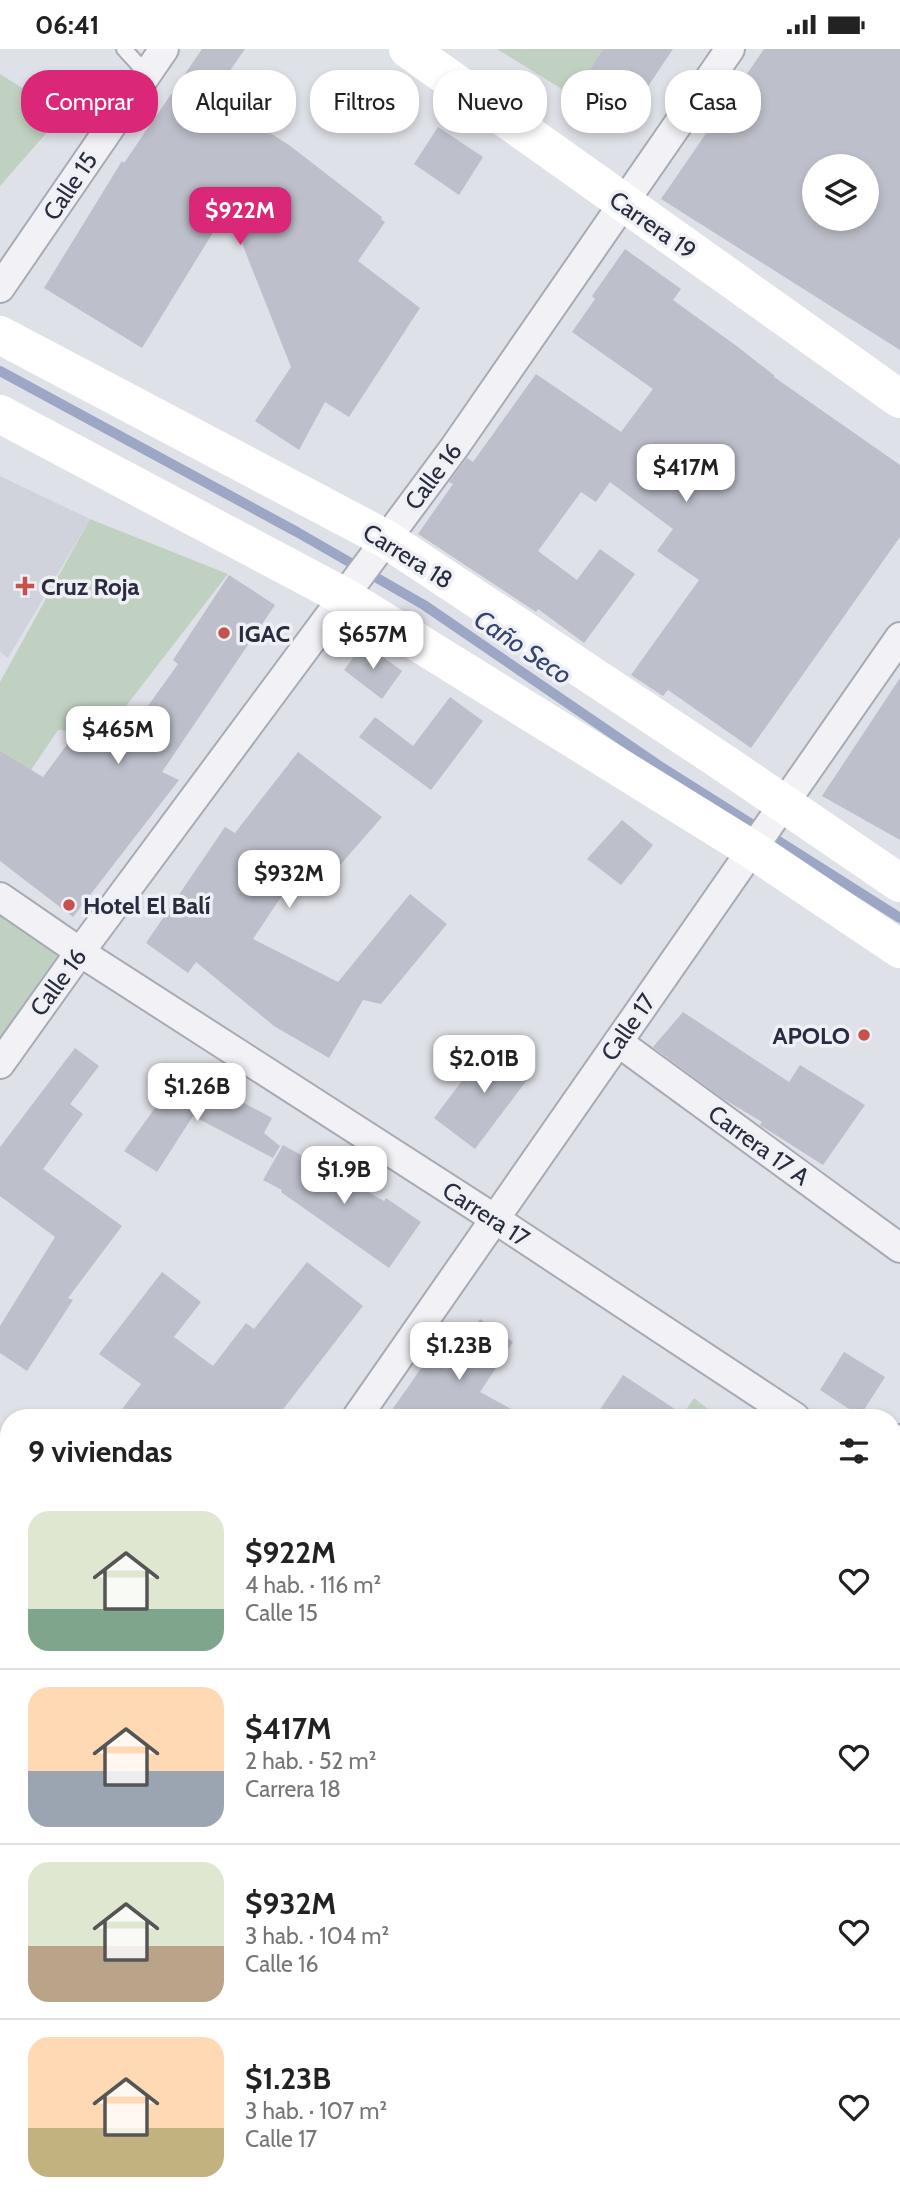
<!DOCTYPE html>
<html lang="es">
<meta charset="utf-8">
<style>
:root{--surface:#fff;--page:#f2f2f2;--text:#222;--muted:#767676;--line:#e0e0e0;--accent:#db2777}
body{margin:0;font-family:Cabin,sans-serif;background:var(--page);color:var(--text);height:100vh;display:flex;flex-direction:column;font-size:26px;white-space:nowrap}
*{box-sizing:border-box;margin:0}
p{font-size:23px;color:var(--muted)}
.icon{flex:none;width:38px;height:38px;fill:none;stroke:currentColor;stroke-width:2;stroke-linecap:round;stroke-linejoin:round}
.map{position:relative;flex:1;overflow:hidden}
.drawer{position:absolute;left:0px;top:1360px;width:901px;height:800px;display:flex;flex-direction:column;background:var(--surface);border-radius:28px 28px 0 0;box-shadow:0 4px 10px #0003}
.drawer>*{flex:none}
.guide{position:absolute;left:21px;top:21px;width:859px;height:63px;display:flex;gap:14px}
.tools{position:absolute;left:802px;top:105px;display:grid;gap:14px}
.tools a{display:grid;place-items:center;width:77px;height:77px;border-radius:50%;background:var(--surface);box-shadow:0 4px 10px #0003;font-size:35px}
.price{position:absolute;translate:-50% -60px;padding:0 16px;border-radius:14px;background:#fff;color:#222;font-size:23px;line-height:46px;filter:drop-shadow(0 2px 4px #0008)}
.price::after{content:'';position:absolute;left:50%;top:42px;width:21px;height:16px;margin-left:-10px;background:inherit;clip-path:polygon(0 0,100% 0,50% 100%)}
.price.selected{background:var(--accent);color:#fff}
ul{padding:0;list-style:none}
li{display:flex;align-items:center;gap:21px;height:175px;padding:0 28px}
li+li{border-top:2px solid var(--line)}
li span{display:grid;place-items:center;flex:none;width:196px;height:140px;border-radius:21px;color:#555}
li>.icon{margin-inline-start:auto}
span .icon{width:84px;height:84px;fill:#fffc;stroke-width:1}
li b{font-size:30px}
h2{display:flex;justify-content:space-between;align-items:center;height:84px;padding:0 28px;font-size:30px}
.pill{padding:0 24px;border-radius:28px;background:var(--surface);box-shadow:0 4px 10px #0003;font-size:24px;line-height:63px}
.pill.selected{background:var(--accent);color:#fff}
.status{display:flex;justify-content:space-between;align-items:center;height:49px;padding:0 35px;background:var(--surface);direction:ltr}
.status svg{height:19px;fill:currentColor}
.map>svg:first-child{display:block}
.built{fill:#d1d3dc}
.green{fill:#c1d1c1}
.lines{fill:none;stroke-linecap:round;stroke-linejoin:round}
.stream{stroke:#9ca7c6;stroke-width:10}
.building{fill:#bdbfca;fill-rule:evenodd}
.lane-casing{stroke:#a8abb5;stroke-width:18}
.street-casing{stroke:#a8abb5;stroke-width:32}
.lane{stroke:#f2f2f6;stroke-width:14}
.street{stroke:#f2f2f6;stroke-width:28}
.secondary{stroke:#fff;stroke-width:38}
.poi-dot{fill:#c6534b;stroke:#eef0f5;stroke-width:2.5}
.labels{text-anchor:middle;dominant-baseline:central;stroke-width:7;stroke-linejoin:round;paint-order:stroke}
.street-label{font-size:24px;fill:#292c3e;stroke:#eef0f5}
.poi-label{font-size:24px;font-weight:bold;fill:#292c3e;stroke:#eef0f5;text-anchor:start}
.water-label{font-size:26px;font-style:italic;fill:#35436f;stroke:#eef0f5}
</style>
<div class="status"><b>06:41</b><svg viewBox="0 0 49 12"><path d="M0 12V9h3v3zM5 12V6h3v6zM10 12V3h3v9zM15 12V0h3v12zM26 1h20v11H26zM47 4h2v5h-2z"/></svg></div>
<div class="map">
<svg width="900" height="2158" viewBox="0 0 900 2158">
<rect width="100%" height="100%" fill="#dfe1e8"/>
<polygon class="built" points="0,427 90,470 8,609 0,603"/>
<g class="green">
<polygon points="497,0 603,0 573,47"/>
<polygon points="0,25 63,65 0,137"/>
<polygon points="90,470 228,525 106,683 58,681 31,721 0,703 0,633"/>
<polygon points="0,862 62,904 0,989"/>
<polygon points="694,1349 718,1368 681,1368"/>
</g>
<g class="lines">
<polyline class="stream" points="0,322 297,483 424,556 658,716 900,869"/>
</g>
<g class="building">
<polygon points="202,0 245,0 212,47 289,96 382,168 381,170 385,173 358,212 420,259 349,368 325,353 299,401 255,372 291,318 228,159 142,299 44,239 122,112 124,114"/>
<polygon points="603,0 673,0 620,79 573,47"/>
<path d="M764,0H900V301L661,150ZM814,117H866V170H814Z"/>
<polygon points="438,78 483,108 459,146 414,115"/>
<polygon points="625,200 681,240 673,251 738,298 775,327 774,328 900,416 900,488 751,699 668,641 663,647 631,626 699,531 657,502 673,480 610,433 596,453 581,443 538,502 577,531 600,500 635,525 584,594 538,560 536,563 418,485 453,435 449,433 467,409 473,413 536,325 621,383 653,340 572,283 595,250 592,247"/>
<polygon points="229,526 275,556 162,723 179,731 73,868 0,812 0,702 43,728 74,686 115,703 178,615 173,611"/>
<polygon points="364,594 402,622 382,650 344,621"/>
<polygon points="900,629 900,791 822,747"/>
<polygon points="450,648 483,672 431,741 359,688 375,668 413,697"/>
<polygon points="298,703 382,768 321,838 299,821 253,890 338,933 410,845 447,875 381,955 363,951 329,1009 274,977 196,913 188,924 146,894 225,778 235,784"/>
<polygon points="622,771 653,796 621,836 587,810"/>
<polygon points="683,963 789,1033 800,1016 865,1056 823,1116 760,1076 762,1073 722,1049 653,998"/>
<polygon points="492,992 533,1023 475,1100 434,1069"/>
<polygon points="75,999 99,1017 70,1055 83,1065 43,1120 122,1177 68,1249 73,1251 27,1322 0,1304 0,1277 55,1188 0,1147 0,1098"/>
<polygon points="181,1023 224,1055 229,1046 272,1069 264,1084 280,1097 273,1109 193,1067 157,1123 124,1102"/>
<polygon points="283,1096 384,1152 386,1149 421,1173 389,1219 281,1143 282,1141 263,1131"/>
<polygon points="307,1213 363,1257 277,1368 116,1368 141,1335 99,1305 162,1223 201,1253 174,1288 213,1317 246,1274 254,1280"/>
<polygon points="480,1270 513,1293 480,1343 526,1368 387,1368 429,1308 447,1320"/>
<polygon points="844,1303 885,1328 860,1367 820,1341"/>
<polygon points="623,1326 687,1368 595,1368"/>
</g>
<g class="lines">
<defs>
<polyline id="lane" points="124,0 147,25"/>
<g id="street">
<polyline points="0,239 164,0"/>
<polyline points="0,848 80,903 495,1170 795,1368"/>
<polyline points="618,993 900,1199"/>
<polyline points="0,1015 80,903 454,399 730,0"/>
<polyline points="357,1368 900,588"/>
<polyline points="892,1401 900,1390"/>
<polyline points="0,1414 9,1420"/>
<polyline points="892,1434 900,1439"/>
<polyline points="892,1799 900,1788"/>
<polyline points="0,1883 9,1871"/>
<polyline points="0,1964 9,1970"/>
<polyline points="892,2019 900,2024"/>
<polyline points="279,2151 290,2158"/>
<polyline points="360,2158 365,2151"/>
</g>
</defs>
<use href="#lane" class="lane-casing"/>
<use href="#street" class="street-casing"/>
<use href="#lane" class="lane"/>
<use href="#street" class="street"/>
<g class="secondary">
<polyline points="408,0 900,350"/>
<polyline points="0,286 386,490 721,712 900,834"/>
<polyline points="0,365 343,547 751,800 900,900"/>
</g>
</g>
<g class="poi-dot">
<path d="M21.5 526.5h7v7h7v7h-7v7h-7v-7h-7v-7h7z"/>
<circle cx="224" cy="584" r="7"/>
<circle cx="69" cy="856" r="7"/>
<circle cx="864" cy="986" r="7"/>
</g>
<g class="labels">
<g class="street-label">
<text transform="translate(70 137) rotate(-56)">Calle 15</text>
<text transform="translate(653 176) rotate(35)">Carrera 19</text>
<text transform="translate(433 427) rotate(-53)">Calle 16</text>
<text transform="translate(408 507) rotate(32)">Carrera 18</text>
<text transform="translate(58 933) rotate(-54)">Calle 16</text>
<text transform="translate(628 978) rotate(-55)">Calle 17</text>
<text transform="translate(759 1096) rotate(36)">Carrera 17 A</text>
<text transform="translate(486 1165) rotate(33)">Carrera 17</text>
</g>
<g class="poi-label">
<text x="41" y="537">Cruz Roja</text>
<text x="238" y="584">IGAC</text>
<text x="83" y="856">Hotel El Balí</text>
<text x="850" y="986" text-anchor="end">APOLO</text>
</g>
<g class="water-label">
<text transform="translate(523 598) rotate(34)">Caño Seco</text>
</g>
</g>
</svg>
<div class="tools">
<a><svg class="icon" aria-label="layers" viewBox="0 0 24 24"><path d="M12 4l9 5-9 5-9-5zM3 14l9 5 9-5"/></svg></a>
</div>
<b class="price selected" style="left:240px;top:198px">$922M</b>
<b class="price" style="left:686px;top:455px">$417M</b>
<b class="price" style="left:373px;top:622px">$657M</b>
<b class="price" style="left:118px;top:717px">$465M</b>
<b class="price" style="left:289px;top:861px">$932M</b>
<b class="price" style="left:484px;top:1046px">$2.01B</b>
<b class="price" style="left:197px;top:1074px">$1.26B</b>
<b class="price" style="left:344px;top:1157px">$1.9B</b>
<b class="price" style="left:459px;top:1333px">$1.23B</b>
<div class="guide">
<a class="pill selected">Comprar</a>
<a class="pill">Alquilar</a>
<a class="pill">Filtros</a>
<a class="pill">Nuevo</a>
<a class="pill">Piso</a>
<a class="pill">Casa</a>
</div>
<section class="drawer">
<h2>9 viviendas<svg class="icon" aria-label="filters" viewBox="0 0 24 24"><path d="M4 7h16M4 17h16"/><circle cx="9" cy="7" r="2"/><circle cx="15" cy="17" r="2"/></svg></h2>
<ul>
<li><span style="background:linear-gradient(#dfe7d0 70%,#7fa58c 0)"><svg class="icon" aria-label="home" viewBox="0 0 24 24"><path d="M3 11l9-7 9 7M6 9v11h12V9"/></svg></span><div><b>$922M</b><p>4 hab. · 116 m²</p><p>Calle 15</p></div><svg class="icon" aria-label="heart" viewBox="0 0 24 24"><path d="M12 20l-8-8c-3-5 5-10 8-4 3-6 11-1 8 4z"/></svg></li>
<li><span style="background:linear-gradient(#ffd9b3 60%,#9aa5b1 0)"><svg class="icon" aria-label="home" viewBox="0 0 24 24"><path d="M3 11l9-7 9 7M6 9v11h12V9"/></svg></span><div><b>$417M</b><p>2 hab. · 52 m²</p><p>Carrera 18</p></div><svg class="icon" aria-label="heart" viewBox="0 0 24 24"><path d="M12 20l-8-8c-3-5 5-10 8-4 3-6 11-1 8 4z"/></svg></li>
<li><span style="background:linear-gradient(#dfe7d0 60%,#b9a48a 0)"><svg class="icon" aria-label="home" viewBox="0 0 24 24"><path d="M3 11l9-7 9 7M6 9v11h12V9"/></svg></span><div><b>$932M</b><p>3 hab. · 104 m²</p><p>Calle 16</p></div><svg class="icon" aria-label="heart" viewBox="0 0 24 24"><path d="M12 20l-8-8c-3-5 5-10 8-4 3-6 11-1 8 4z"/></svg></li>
<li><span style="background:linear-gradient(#ffd9b3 65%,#c2b280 0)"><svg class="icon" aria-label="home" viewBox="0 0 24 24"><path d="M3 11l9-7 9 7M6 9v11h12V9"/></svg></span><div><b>$1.23B</b><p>3 hab. · 107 m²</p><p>Calle 17</p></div><svg class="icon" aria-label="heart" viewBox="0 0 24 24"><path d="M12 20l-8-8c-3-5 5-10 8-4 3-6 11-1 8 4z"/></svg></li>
</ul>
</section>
</div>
